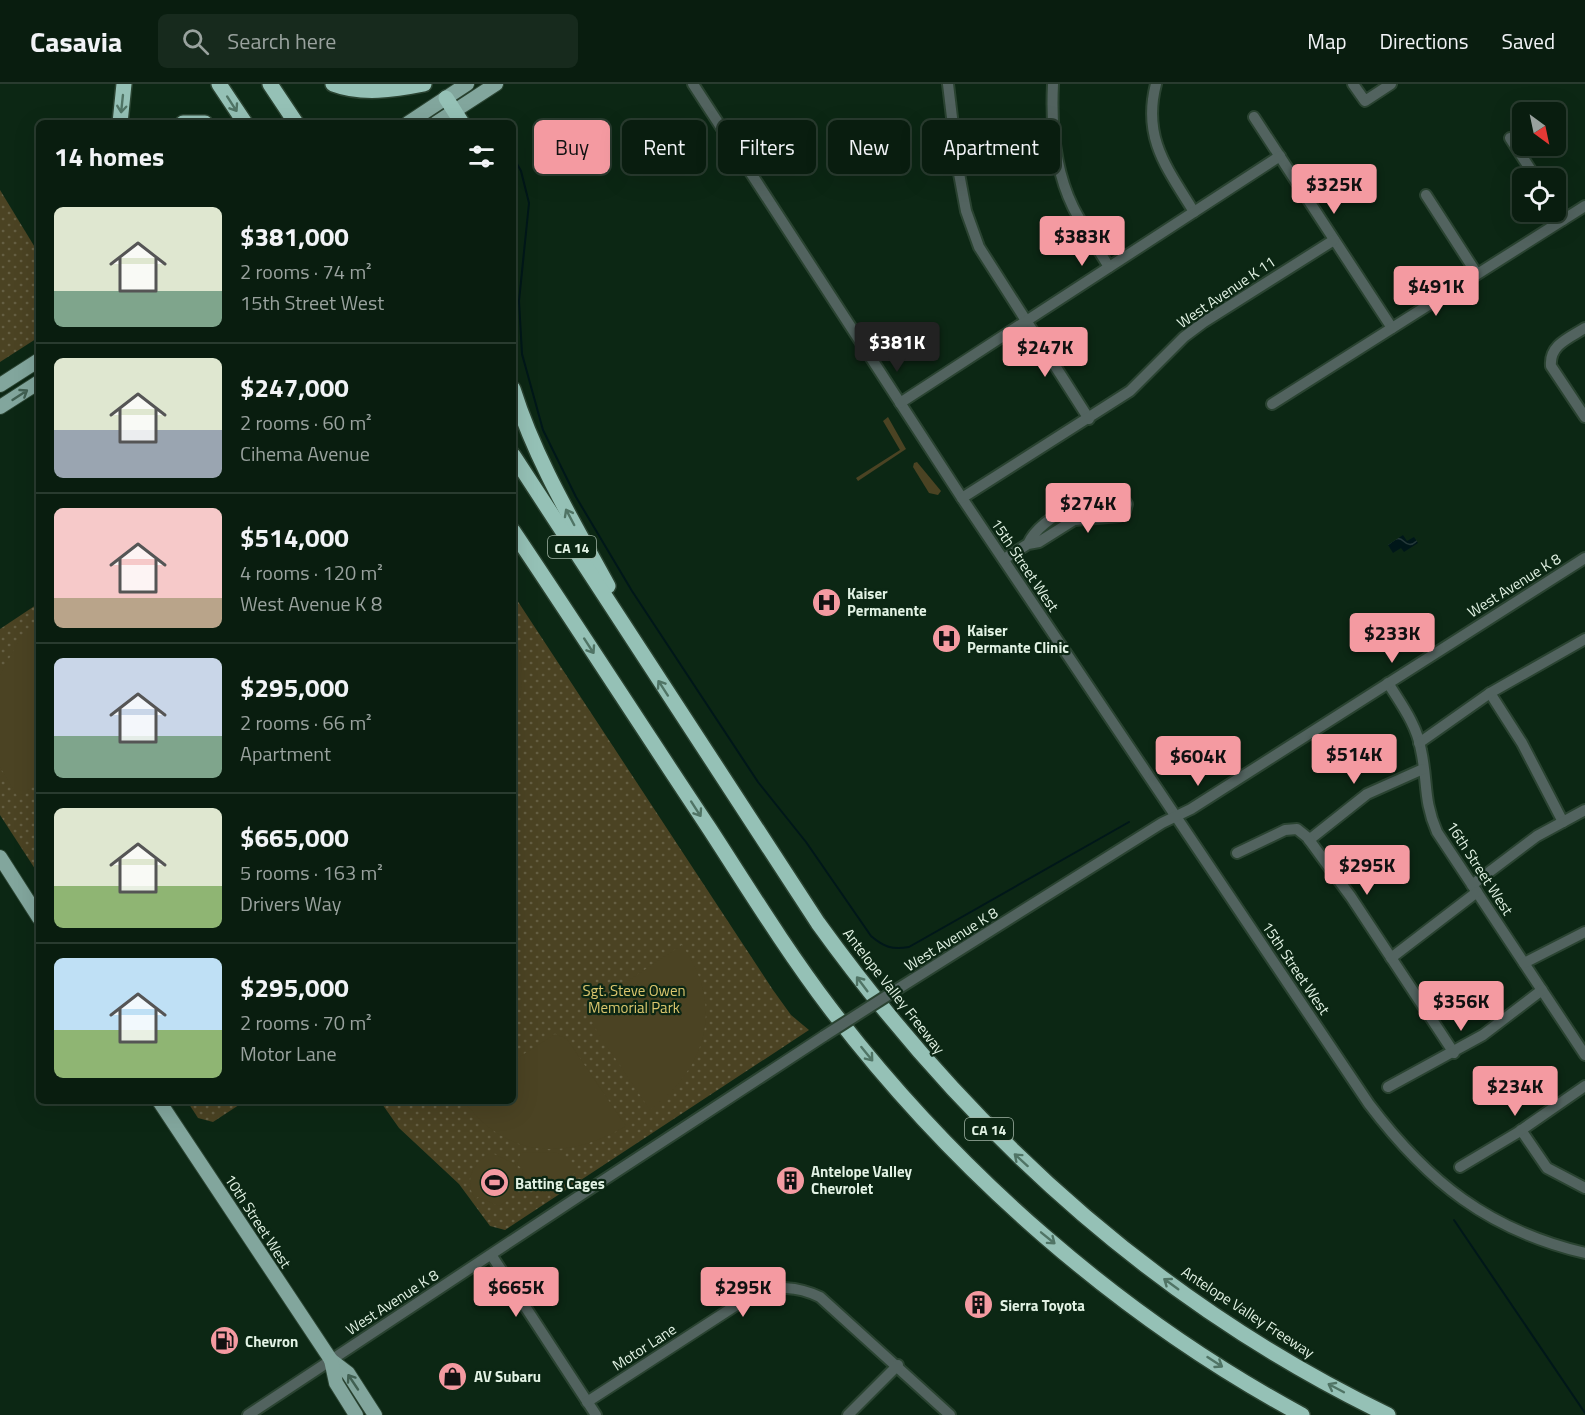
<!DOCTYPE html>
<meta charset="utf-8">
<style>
:root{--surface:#091d0f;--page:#172a1d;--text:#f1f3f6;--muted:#99a29e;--line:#293b2f;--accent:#f49aa1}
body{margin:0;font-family:"Titillium Web",sans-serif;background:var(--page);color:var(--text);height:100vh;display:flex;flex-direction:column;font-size:22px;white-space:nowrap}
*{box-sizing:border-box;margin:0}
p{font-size:20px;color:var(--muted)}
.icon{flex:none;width:33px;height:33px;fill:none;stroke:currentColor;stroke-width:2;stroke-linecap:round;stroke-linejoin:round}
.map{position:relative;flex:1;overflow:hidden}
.details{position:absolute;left:36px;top:36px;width:480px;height:984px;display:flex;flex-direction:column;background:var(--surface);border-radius:9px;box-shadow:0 6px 24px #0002,0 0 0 2px var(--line)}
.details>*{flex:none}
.hud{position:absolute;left:534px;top:36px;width:570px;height:54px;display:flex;gap:12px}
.needle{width:39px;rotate:147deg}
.buttons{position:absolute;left:1512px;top:18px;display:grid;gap:12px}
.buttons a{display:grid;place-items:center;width:54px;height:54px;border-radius:9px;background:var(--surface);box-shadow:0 6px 24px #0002,0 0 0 2px var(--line);font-size:30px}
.price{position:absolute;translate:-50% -51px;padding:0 14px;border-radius:6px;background:var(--accent);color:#111;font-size:20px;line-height:39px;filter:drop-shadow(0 2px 3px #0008)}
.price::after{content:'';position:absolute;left:50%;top:36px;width:18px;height:14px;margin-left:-9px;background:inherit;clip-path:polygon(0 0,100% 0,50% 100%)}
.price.selected{background:#222;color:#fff}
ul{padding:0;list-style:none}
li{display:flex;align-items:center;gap:18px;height:150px;padding:0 18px}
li+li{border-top:2px solid var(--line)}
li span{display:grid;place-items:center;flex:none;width:168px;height:120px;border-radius:9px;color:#555}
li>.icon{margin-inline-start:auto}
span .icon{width:72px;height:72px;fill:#fffc;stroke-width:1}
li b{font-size:26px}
h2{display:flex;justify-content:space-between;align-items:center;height:72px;padding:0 18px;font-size:26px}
.pill{padding:0 21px;border-radius:9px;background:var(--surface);box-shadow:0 6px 24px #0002,0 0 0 2px var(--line);font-size:21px;line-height:54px}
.pill.selected{background:var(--accent);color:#111}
header{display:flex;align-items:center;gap:36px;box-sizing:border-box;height:84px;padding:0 30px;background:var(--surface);border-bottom:2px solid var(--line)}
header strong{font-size:28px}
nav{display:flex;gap:33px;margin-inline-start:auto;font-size:21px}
.search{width:420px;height:54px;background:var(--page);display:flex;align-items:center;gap:15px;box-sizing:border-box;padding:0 21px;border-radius:9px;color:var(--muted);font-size:22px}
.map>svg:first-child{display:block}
.grass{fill:url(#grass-dots)}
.garden{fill:#4b4323}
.water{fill:url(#water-waves)}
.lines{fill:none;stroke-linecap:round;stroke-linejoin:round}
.stream{stroke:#001719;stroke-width:2}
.minor-casing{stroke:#2a4331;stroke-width:14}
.major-casing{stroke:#2a4331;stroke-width:16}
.highway-casing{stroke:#2a4331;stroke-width:18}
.minor{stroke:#52635f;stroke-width:10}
.major{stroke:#82a69d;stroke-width:14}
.highway{stroke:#95c1b6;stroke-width:15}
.minor-bridge-casing{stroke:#2a4331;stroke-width:14;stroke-linecap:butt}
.minor-bridge{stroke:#52635f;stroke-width:10}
.oneway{stroke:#507465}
.oneway2{stroke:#416052}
.labels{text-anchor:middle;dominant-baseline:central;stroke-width:4.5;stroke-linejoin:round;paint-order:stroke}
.shield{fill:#0c2714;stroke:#a2b5a6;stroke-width:1.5}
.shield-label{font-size:14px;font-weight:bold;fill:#e2f2e4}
.street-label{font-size:15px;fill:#e2f2e4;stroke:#0c2714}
.poi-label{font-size:15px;font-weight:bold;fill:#e2f2e4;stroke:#0c2714;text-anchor:start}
.park-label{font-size:15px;fill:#dbc66e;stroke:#0c2714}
</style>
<header>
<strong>Casavia</strong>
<div class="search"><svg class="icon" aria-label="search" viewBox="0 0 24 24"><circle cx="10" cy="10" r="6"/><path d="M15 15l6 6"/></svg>Search here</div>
<nav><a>Map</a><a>Directions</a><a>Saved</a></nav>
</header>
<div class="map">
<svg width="1585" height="1331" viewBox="0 0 1585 1331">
<defs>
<pattern id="grass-dots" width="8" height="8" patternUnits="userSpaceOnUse" patternTransform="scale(1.5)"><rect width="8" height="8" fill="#4b4323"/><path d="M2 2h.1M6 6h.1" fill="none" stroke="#655f43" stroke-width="1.8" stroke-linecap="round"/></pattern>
<pattern id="water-waves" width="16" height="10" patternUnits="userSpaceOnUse" patternTransform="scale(1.5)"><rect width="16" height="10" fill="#001719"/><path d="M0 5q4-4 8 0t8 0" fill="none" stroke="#25393a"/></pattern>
</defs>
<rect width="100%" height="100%" fill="#0c2714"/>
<g class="grass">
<polygon points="0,106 39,170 39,253 0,278"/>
<polygon points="513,510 773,906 791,931 809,946 505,1146 490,1142 459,1100 399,1044 380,1017 513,1017"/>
<polygon points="39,519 39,791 0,731 0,545"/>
<polygon points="187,1017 245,1017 213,1038 198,1034"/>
</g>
<g class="garden">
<polygon points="888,333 906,365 858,397 856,394 900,366 883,337"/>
<polygon points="917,378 941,407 938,411 929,409 913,383 914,379"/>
<polygon points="39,539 39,698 18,713 0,683 0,591 19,557"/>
<path d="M513,546C523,575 527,603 513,633Z"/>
<path d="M682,861C725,922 707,983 650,1026L593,941L592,923L596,918Z"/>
<path d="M555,950L567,955L626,1042C567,1077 507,1075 464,1017H513V977Z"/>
<polygon points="521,1068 558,1069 576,1088 544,1115 523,1095 522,1085 517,1080"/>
<path d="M489,1070H494L515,1080C522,1097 515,1113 499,1122L478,1113L475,1115C464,1097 472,1080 489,1070Z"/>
</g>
<polygon class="water" points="1403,451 1407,457 1414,453 1418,459 1404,468 1401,464 1393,469 1388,461"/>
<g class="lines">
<g class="stream">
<polyline points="492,39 493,39"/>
<path d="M513,73L521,87L529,119L519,217L522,270L543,346L576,413L632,507L758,698L806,758L871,852C884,863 892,866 909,863L1129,738"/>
<polyline points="1454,1136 1585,1329"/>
</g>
<defs>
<g id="minor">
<path d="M693,0L962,414L1369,1020C1428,1098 1488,1146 1585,1169"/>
<polyline points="948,0 958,84 966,127 979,163 1089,335"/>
<path d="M1053,0C1051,40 1055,86 1073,123C1083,143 1097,163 1109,183"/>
<path d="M1156,0C1142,54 1167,84 1194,128"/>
<polyline points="1353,0 1365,17 1391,0"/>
<polyline points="1254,33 1392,244"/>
<polyline points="1510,54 1536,94"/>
<polyline points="1426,111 1477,190"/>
<polyline points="1556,124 1563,136"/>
<path d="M1585,244C1569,254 1549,261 1551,282L1585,333"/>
<polyline points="900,319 1280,72"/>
<polyline points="1272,320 1585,122"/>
<polyline points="962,414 1130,307 1184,253 1204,238 1334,156"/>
<path d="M1004,475L1028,460L1039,458L1074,436L1119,432L1125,427L1127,420L1122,413C1109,412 1107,419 1097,423C1088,426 1077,423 1068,426C1053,431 1034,446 1028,460"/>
<path d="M1388,599C1401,620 1417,641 1421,666C1428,698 1423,716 1437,748L1585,971"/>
<polyline points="1490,609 1522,659 1563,738"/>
<polyline points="1419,659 1490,609 1585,555"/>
<polyline points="1309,756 1367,710 1423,685"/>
<polyline points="1237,769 1285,746 1297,745 1307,753 1351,813 1454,969"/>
<polyline points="1472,801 1537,752 1585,726"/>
<polyline points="1391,874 1477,808"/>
<polyline points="1524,879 1585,848"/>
<polyline points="896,906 1162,739 1191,725 1585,474"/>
<polyline points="1388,1003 1483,951 1542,906"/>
<polyline points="1521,1046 1547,1084 1585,1104"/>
<polyline points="1460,1083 1517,1049 1585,1002"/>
<polyline points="492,1172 596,1331"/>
<path d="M587,1318L752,1211C776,1201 797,1202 820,1213L950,1331"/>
<path d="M248,1331C440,1204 631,1077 824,952"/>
<polyline points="848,1331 898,1281"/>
</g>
<g id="major">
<polyline points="408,39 467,0"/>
<polyline points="436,39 496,0"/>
<polyline points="0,301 39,276"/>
<polyline points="0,323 39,298"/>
<polyline points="0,773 39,834"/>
<polyline points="159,1017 331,1276 348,1289 375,1331"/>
<polyline points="331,1276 336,1299 356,1331"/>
</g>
<g id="highway">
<polyline points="219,0 245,39"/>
<polyline points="270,0 296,39"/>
<path d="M333,0C362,11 394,6 424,0"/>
<polyline points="446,14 462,39"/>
<polyline points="120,39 124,0"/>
<polyline points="183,39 205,39"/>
<path d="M513,305C535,375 573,438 608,502"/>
<path d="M513,371L818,839C968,1047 1156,1219 1388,1331"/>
<path d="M513,447C579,545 643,645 709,744C748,804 786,866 830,924C955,1088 1120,1233 1302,1331"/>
</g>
</defs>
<use href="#minor" class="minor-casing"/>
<use href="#major" class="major-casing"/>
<use href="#highway" class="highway-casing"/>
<use href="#minor" class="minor"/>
<use href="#major" class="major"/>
<use href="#highway" class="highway"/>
<defs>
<polyline id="minor-bridge" points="824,952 896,906"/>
</defs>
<use href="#minor-bridge" class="minor-bridge-casing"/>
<use href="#minor-bridge" class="minor-bridge"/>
</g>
<defs><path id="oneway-shaft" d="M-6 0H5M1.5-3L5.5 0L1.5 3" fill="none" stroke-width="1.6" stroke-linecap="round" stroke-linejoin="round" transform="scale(1.5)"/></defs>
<g class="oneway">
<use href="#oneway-shaft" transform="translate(122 20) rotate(96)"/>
<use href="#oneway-shaft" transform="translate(232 20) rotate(57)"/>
<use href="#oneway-shaft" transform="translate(570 433) rotate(-118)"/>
<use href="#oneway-shaft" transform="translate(589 562) rotate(57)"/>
<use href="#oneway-shaft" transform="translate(663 604) rotate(-123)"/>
<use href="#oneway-shaft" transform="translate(696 725) rotate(57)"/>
<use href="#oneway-shaft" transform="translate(862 900) rotate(-127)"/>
<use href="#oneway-shaft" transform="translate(867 970) rotate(51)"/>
<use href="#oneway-shaft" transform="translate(1021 1076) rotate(-138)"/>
<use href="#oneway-shaft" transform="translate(1048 1154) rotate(39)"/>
<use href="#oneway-shaft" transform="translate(1171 1200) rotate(-144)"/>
<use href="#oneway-shaft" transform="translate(1215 1278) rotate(33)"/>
<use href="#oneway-shaft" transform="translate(1336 1304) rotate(-152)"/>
</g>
<g class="oneway2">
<use href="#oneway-shaft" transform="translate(20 311) rotate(-33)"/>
<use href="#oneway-shaft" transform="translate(353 1298) rotate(-124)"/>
</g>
<defs>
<symbol id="hospital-disc" viewBox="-11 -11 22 22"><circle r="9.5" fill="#f49aa1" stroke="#0c2714"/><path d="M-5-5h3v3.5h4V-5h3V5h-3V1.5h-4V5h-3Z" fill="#111"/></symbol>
<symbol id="building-disc" viewBox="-11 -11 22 22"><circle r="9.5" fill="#f49aa1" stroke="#0c2714"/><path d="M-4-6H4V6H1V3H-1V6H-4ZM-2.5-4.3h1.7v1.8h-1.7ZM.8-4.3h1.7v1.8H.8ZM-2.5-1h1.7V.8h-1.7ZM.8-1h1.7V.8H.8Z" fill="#111"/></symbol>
<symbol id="stadium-disc" viewBox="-11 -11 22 22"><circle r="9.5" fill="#f49aa1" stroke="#0c2714"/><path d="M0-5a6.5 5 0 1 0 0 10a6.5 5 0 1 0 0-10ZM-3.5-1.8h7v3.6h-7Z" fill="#111"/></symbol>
<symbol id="fuel-disc" viewBox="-11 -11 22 22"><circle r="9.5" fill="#f49aa1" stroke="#0c2714"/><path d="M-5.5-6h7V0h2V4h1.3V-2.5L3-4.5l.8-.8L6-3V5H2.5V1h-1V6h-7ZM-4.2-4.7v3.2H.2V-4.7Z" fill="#111"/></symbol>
<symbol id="shop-disc" viewBox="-11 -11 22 22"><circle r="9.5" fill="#f49aa1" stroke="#0c2714"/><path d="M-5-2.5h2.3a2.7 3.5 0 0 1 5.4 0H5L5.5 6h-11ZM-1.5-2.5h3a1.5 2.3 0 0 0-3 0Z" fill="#111"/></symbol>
</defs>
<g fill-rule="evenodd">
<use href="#hospital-disc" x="810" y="502" width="33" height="33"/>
<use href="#hospital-disc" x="930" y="538" width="33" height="33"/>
<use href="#building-disc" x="774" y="1080" width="33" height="33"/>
<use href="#stadium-disc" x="478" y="1082" width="33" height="33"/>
<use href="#building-disc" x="962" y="1204" width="33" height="33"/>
<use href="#fuel-disc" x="208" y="1240" width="33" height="33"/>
<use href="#shop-disc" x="436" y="1276" width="33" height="33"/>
</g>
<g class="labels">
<g class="shield">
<rect x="548" y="452" width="48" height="22" rx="4.5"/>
<rect x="965" y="1034" width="48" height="22" rx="4.5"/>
</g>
<g class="shield-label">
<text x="572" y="463">CA 14</text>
<text x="989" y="1045">CA 14</text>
</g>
<g class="street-label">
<text transform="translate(1226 208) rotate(-34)">West Avenue K 11</text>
<text transform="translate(1025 481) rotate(56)">15th Street West</text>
<text transform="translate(1514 501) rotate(-32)">West Avenue K 8</text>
<text transform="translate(1480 784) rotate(57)">16th Street West</text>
<text transform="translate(951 855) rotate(-32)">West Avenue K 8</text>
<text transform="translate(1296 884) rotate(56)">15th Street West</text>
<text transform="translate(894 907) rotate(52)">Antelope Valley Freeway</text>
<text transform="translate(258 1137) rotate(57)">10th Street West</text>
<text transform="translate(392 1218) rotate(-33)">West Avenue K 8</text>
<text transform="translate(1248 1228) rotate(33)">Antelope Valley Freeway</text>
<text transform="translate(644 1263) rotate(-33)">Motor Lane</text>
</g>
<g class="poi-label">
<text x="847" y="509">Kaiser<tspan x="847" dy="17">Permanente</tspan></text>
<text x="967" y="546">Kaiser<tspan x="967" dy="17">Permante Clinic</tspan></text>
<text x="811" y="1087">Antelope Valley<tspan x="811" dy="17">Chevrolet</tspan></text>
<text x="515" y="1099">Batting Cages</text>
<text x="1000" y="1221">Sierra Toyota</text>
<text x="245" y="1257">Chevron</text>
<text x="474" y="1292">AV Subaru</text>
</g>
<g class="park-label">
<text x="634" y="906">Sgt. Steve Owen<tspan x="634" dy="17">Memorial Park</tspan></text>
</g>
</g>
</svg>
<div class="buttons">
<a><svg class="needle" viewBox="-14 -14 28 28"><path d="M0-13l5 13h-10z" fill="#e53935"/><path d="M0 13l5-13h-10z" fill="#99a29e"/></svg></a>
<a><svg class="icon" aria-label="locate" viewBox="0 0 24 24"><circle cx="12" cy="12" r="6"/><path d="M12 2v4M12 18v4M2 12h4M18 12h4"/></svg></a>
</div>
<b class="price" style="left:1334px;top:131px">$325K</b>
<b class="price" style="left:1082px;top:183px">$383K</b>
<b class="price" style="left:1436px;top:233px">$491K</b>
<b class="price selected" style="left:897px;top:289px">$381K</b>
<b class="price" style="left:1045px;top:294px">$247K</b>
<b class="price" style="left:1088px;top:450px">$274K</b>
<b class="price" style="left:1392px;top:580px">$233K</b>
<b class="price" style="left:1354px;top:701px">$514K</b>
<b class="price" style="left:1198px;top:703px">$604K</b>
<b class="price" style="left:1367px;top:812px">$295K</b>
<b class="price" style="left:1461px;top:948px">$356K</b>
<b class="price" style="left:1515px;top:1033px">$234K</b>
<b class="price" style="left:516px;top:1234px">$665K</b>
<b class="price" style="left:743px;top:1234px">$295K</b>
<div class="hud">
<a class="pill selected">Buy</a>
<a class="pill">Rent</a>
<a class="pill">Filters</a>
<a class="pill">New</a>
<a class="pill">Apartment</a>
</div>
<section class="details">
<h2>14 homes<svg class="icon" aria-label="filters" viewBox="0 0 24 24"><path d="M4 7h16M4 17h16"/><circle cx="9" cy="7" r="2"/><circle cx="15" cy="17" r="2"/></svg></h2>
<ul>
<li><span style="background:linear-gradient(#dfe7d0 70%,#7fa58c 0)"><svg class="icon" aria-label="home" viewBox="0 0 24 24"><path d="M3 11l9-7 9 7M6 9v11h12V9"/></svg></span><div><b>$381,000</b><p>2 rooms · 74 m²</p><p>15th Street West</p></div></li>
<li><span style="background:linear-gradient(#dfe7d0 60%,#9aa5b1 0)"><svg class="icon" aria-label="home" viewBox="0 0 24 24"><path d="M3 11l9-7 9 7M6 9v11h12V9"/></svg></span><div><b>$247,000</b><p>2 rooms · 60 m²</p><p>Cihema Avenue</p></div></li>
<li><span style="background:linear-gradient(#f6c9c9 75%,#b9a48a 0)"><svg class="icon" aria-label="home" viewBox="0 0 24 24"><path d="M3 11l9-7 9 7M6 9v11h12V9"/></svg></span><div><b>$514,000</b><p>4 rooms · 120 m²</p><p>West Avenue K 8</p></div></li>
<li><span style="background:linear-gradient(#c9d6e8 65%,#7fa58c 0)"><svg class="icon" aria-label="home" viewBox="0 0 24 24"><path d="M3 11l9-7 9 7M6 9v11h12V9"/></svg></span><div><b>$295,000</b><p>2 rooms · 66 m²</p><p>Apartment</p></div></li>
<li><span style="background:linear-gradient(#dfe7d0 65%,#8fb573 0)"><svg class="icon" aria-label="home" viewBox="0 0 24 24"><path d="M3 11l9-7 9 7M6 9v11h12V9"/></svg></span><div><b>$665,000</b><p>5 rooms · 163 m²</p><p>Drivers Way</p></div></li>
<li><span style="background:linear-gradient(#bfe0f5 60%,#8fb573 0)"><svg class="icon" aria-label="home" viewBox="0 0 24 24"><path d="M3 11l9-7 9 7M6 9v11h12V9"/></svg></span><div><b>$295,000</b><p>2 rooms · 70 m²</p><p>Motor Lane</p></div></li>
</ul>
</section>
</div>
